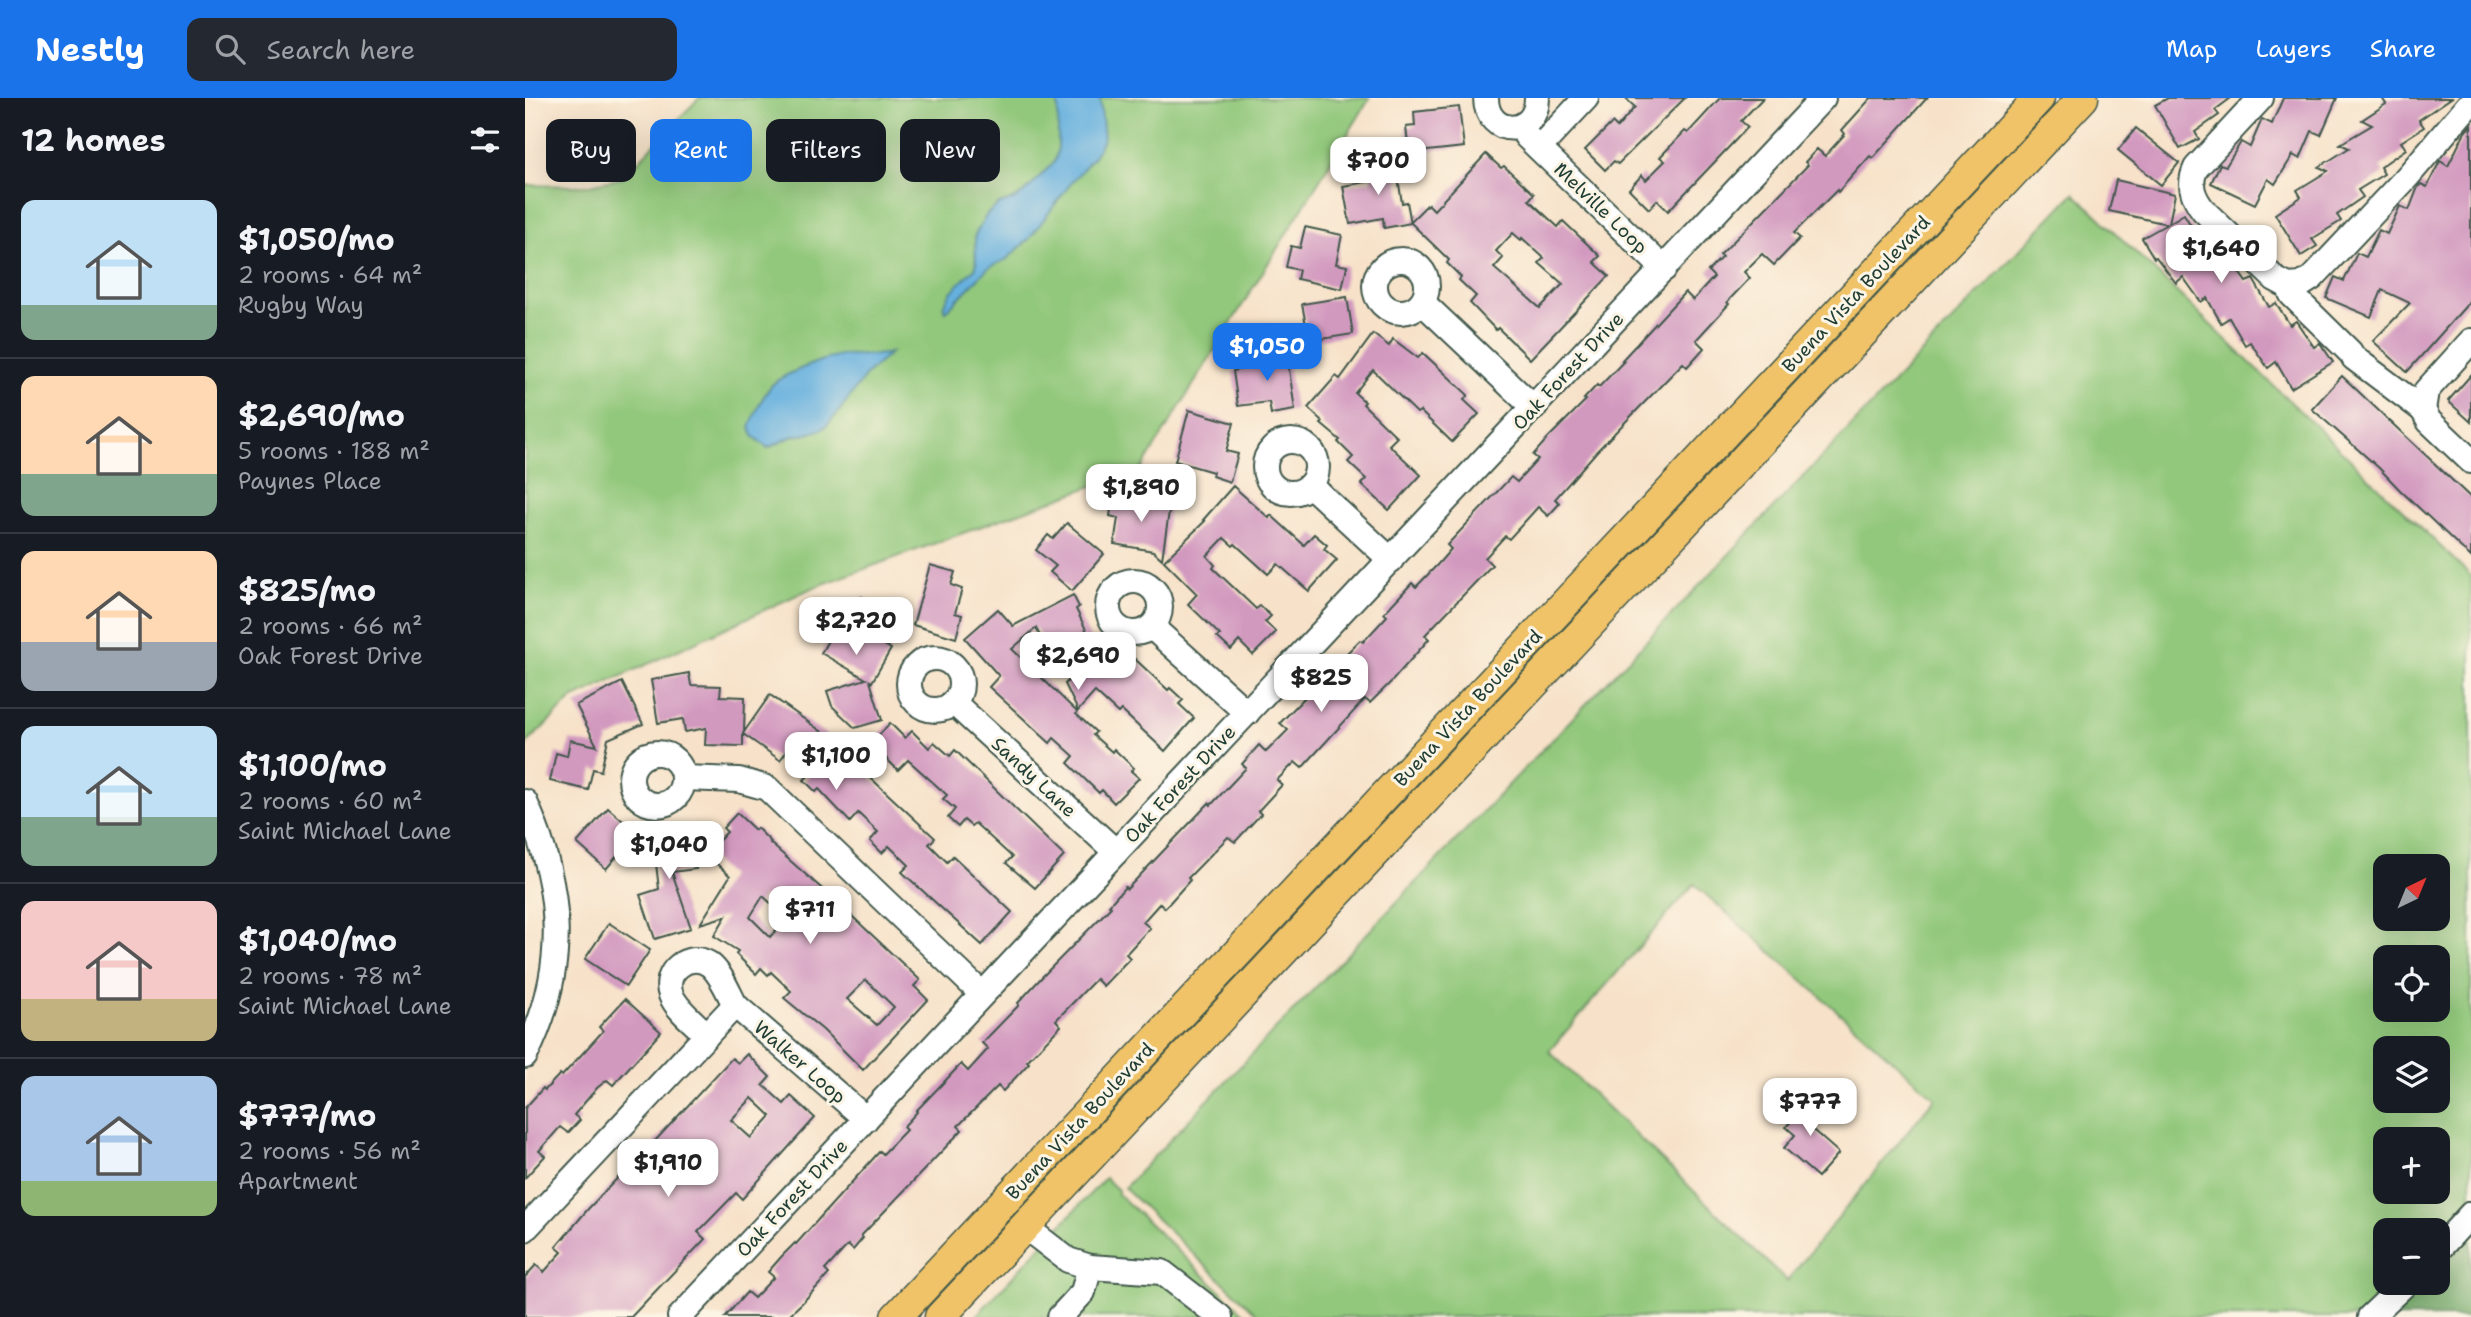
<!DOCTYPE html>
<meta charset="utf-8">
<style>
:root{--surface:#171b24;--page:#242831;--text:#f1f3f6;--muted:#9ea1a6;--line:#363941;--accent:#1a73e8}
body{margin:0;font-family:"Shantell Sans",sans-serif;background:var(--page);color:var(--text);height:100vh;display:flex;flex-direction:column;font-size:26px;white-space:nowrap}
*{box-sizing:border-box;margin:0}
p{font-size:23px;color:var(--muted)}
.icon{flex:none;width:38px;height:38px;fill:none;stroke:currentColor;stroke-width:2;stroke-linecap:round;stroke-linejoin:round}
.map{position:relative;flex:1;overflow:hidden}
.drawer{display:flex;flex-direction:column;background:var(--surface);width:525px}
.drawer>*{flex:none}
.top-card{position:absolute;left:21px;top:21px;width:665px;height:63px;display:flex;gap:14px}
.needle{width:46px;rotate:43deg}
.controls{position:absolute;left:1848px;top:756px;display:grid;gap:14px}
.controls a{display:grid;place-items:center;width:77px;height:77px;border-radius:14px;background:var(--surface);box-shadow:0 7px 28px #0002;font-size:35px}
.price{position:absolute;translate:-50% -60px;padding:0 16px;border-radius:14px;background:#fff;color:#222;font-size:23px;line-height:46px;filter:drop-shadow(0 2px 4px #0008)}
.price::after{content:'';position:absolute;left:50%;top:42px;width:21px;height:16px;margin-left:-10px;background:inherit;clip-path:polygon(0 0,100% 0,50% 100%)}
.price.selected{background:var(--accent);color:#fff}
ul{padding:0;list-style:none}
li{display:flex;align-items:center;gap:21px;height:175px;padding:0 21px}
li+li{border-top:2px solid var(--line)}
li span{display:grid;place-items:center;flex:none;width:196px;height:140px;border-radius:14px;color:#555}
li>.icon{margin-inline-start:auto}
span .icon{width:84px;height:84px;fill:#fffc;stroke-width:1}
li b{font-size:30px}
h2{display:flex;justify-content:space-between;align-items:center;height:84px;padding:0 21px;font-size:30px}
.chip{padding:0 24px;border-radius:14px;background:var(--surface);box-shadow:0 7px 28px #0002;font-size:24px;line-height:63px}
.chip.selected{background:var(--accent);color:#fff}
header{display:flex;align-items:center;gap:42px;box-sizing:border-box;height:98px;padding:0 35px;background:var(--accent);color:#fff}
header strong{font-size:33px}
nav{display:flex;gap:38px;margin-inline-start:auto;font-size:24px}
.search{width:490px;height:63px;background:var(--page);display:flex;align-items:center;gap:18px;box-sizing:border-box;padding:0 24px;border-radius:14px;color:var(--muted);font-size:26px}
main{display:flex;flex:1;min-height:0}
.map>svg:first-child{display:block}
.green{fill:#92c87b;stroke:#588258;stroke-width:2;fill-rule:evenodd}
.forest{fill:#75ac6b;stroke:#4a7450;stroke-width:2}
.water{fill:#66b0de;stroke:#427689;stroke-width:2}
.building{fill:#d299bf;fill-rule:evenodd}
.lines{fill:none;stroke-linecap:round;stroke-linejoin:round}
.minor-casing{stroke:#3f564a;stroke-width:28}
.major-casing{stroke:#3f564a;stroke-width:33}
.minor{stroke:#fff;stroke-width:24}
.major{stroke:#f0c369;stroke-width:30}
.labels{text-anchor:middle;dominant-baseline:central;stroke-width:6;stroke-linejoin:round;paint-order:stroke}
.street-label{font-size:19px;fill:#1f3d34;stroke:#fcf5e5}
</style>
<header>
<strong>Nestly</strong>
<div class="search"><svg class="icon" aria-label="search" viewBox="0 0 24 24"><circle cx="10" cy="10" r="6"/><path d="M15 15l6 6"/></svg>Search here</div>
<nav><a>Map</a><a>Layers</a><a>Share</a></nav>
</header>
<main>
<section class="drawer">
<h2>12 homes<svg class="icon" aria-label="filters" viewBox="0 0 24 24"><path d="M4 7h16M4 17h16"/><circle cx="9" cy="7" r="2"/><circle cx="15" cy="17" r="2"/></svg></h2>
<ul>
<li><span style="background:linear-gradient(#bfe0f5 75%,#7fa58c 0)"><svg class="icon" aria-label="home" viewBox="0 0 24 24"><path d="M3 11l9-7 9 7M6 9v11h12V9"/></svg></span><div><b>$1,050/mo</b><p>2 rooms · 64 m²</p><p>Rugby Way</p></div></li>
<li><span style="background:linear-gradient(#ffd9b3 70%,#7fa58c 0)"><svg class="icon" aria-label="home" viewBox="0 0 24 24"><path d="M3 11l9-7 9 7M6 9v11h12V9"/></svg></span><div><b>$2,690/mo</b><p>5 rooms · 188 m²</p><p>Paynes Place</p></div></li>
<li><span style="background:linear-gradient(#ffd9b3 65%,#9aa5b1 0)"><svg class="icon" aria-label="home" viewBox="0 0 24 24"><path d="M3 11l9-7 9 7M6 9v11h12V9"/></svg></span><div><b>$825/mo</b><p>2 rooms · 66 m²</p><p>Oak Forest Drive</p></div></li>
<li><span style="background:linear-gradient(#bfe0f5 65%,#7fa58c 0)"><svg class="icon" aria-label="home" viewBox="0 0 24 24"><path d="M3 11l9-7 9 7M6 9v11h12V9"/></svg></span><div><b>$1,100/mo</b><p>2 rooms · 60 m²</p><p>Saint Michael Lane</p></div></li>
<li><span style="background:linear-gradient(#f6c9c9 70%,#c2b280 0)"><svg class="icon" aria-label="home" viewBox="0 0 24 24"><path d="M3 11l9-7 9 7M6 9v11h12V9"/></svg></span><div><b>$1,040/mo</b><p>2 rooms · 78 m²</p><p>Saint Michael Lane</p></div></li>
<li><span style="background:linear-gradient(#a9c7e8 75%,#8fb573 0)"><svg class="icon" aria-label="home" viewBox="0 0 24 24"><path d="M3 11l9-7 9 7M6 9v11h12V9"/></svg></span><div><b>$777/mo</b><p>2 rooms · 56 m²</p><p>Apartment</p></div></li>
</ul>
</section>
<div class="map">
<svg width="1946" height="1219" viewBox="0 0 1946 1219">
<rect width="100%" height="100%" fill="#fcf5e5"/>
<filter id="ink" filterUnits="userSpaceOnUse"><feTurbulence type="fractalNoise" baseFrequency=".0143" numOctaves="2"/><feDisplacementMap in="SourceGraphic" scale="14" xChannelSelector="R" yChannelSelector="G"/><feConvolveMatrix kernelMatrix="1 2 1 2 8 2 1 2 1" color-interpolation-filters="sRGB"/></filter>
<filter id="wash" filterUnits="userSpaceOnUse"><feTurbulence type="fractalNoise" baseFrequency=".00686" numOctaves="4" result="noise"/><feDisplacementMap in="SourceGraphic" scale="28" xChannelSelector="R" yChannelSelector="G"/><feGaussianBlur stdDeviation="1.57" result="paint"/><feColorMatrix in="noise" values="0 0 0 0 0 0 0 0 0 0 0 0 0 0 0 0 0 1.4 0 .05"/><feComposite in="paint" operator="in"/></filter>
<g filter="url(#wash)">
<rect width="100%" height="100%" fill="#f7e2c9"/>
<g class="green">
<polygon points="174,0 845,0 617,370 287,490 47,601 0,647 0,87 60,88 97,80"/>
<path d="M1549,95L1946,478V1133L1913,1167V1132H1860V1185H1895L1861,1219H735L599,1090ZM1860,768H1913V821H1860ZM1169,786L1410,1000L1262,1183L1024,953ZM1860,859H1913V912H1860ZM1860,950H1913V1003H1860ZM1860,1041H1913V1094H1860Z"/>
<polygon points="580,1080 593,1092 593,1096 723,1219 450,1219"/>
</g>
<polygon class="forest" points="1946,1133 1946,1219 1861,1219 1895,1185 1913,1185 1913,1167"/>
<g class="water">
<polygon points="533,0 575,0 579,40 570,57 547,84 504,141 482,161 463,170 421,213 418,208 427,193 451,169 450,137 462,116 474,106 490,101 502,92 530,63 533,50"/>
<path d="M365,255L341,277L312,316L298,331L283,336L268,338L243,350L228,338L225,329C231,314 237,298 248,286C259,276 302,259 317,257C334,256 348,259 365,255Z"/>
</g>
<g id="blocks">
<g class="building">
<polygon points="1100,0 1160,0 1093,66 1089,63 1080,72 1060,52 1087,25 1092,30 1110,9"/>
<polygon points="1195,0 1238,0 1216,23 1223,29 1143,113 1132,102 1124,111 1104,91 1117,77 1121,82 1140,63 1135,59 1160,33 1163,35"/>
<polygon points="1346,0 1402,0 1348,60 1345,58 1313,94 1312,92 1269,135 1275,140 1249,167 1237,156 1219,174 1225,180 1202,204 1204,206 1171,242 1179,250 1162,269 1158,265 1072,353 1030,401 1035,405 1023,418 1013,409 984,441 980,438 960,460 967,467 900,537 904,541 867,583 845,605 840,601 777,670 770,664 752,682 757,687 733,713 736,716 710,744 703,739 663,780 665,782 640,810 635,805 618,824 625,830 601,856 605,860 578,888 571,881 531,922 536,928 502,963 504,965 478,993 473,988 433,1028 437,1032 336,1138 338,1140 328,1152 323,1147 300,1172 304,1176 277,1205 262,1219 200,1219 222,1194 229,1200 249,1179 243,1174 257,1158 270,1145 271,1146 355,1053 358,1056 381,1032 378,1029 392,1014 391,1013 418,985 436,966 443,973 463,951 457,945 494,907 493,905 517,879 586,809 584,807 600,789 602,791 684,705 686,707 721,670 717,666 734,647 741,654 763,632 755,625 787,592 790,595 811,572 808,569 835,542 838,544 862,518 859,515 887,485 891,489 913,466 926,451 922,447 986,379 992,384 1013,361 1008,357 1023,340 1061,302 1059,301 1072,287 1074,289 1099,263 1097,262 1160,194 1168,202 1189,179 1183,173 1197,159 1195,157 1283,67 1280,64 1292,51 1300,58 1320,36 1317,32"/>
<polygon points="1643,0 1706,0 1690,12 1694,17 1670,34 1674,41 1655,51 1630,7"/>
<polygon points="1758,0 1812,0 1796,37 1787,33 1775,61 1768,57 1750,86 1743,81 1730,106 1686,85 1695,66 1701,68 1716,44 1725,49 1737,21 1747,26"/>
<polygon points="1857,0 1926,0 1894,22 1899,29 1876,44 1881,51 1855,69 1859,76 1833,92 1838,99 1812,117 1816,123 1787,141 1792,148 1776,158 1750,116 1776,99 1772,92 1803,73 1794,69 1824,50 1815,46 1847,27 1837,22 1861,6"/>
<polygon points="934,9 939,49 884,55 881,29 890,28 889,14"/>
<polygon points="1946,27 1946,202 1882,274 1848,243 1885,205 1857,192 1846,219 1801,200 1810,179 1819,183 1832,155 1841,159 1854,132 1862,136 1875,108 1884,112 1893,89 1896,86 1902,89 1915,63 1923,68 1940,34"/>
<polygon points="1611,30 1654,65 1636,87 1593,52"/>
<path d="M961,56L976,70L979,68L1009,96L1004,102L1033,129L1038,123L1075,158L1069,164L1084,178L1005,261L973,230L971,232L945,205L951,198L934,182L936,179L922,165L924,162L885,124L903,106L909,112ZM988,135L996,142L997,140L1019,160L1014,165L1038,186L1015,210L969,170L978,160L971,153Z"/>
<polygon points="870,61 877,105 882,104 886,125 859,130 858,120 825,126 818,88 847,83 844,65"/>
<polygon points="1591,82 1650,96 1644,125 1659,116 1676,144 1682,140 1701,165 1705,162 1721,184 1728,181 1744,209 1751,205 1765,227 1771,223 1789,249 1795,245 1808,264 1766,290 1751,264 1743,270 1725,244 1720,247 1704,220 1696,225 1682,200 1676,204 1658,179 1651,185 1631,159 1629,160 1617,140 1642,126 1584,113"/>
<polygon points="780,129 817,137 811,166 822,168 817,191 772,181 774,172 761,169 766,148 775,150"/>
<polygon points="822,199 828,236 784,243 777,206"/>
<polygon points="848,236 864,248 868,241 893,260 898,255 943,297 939,302 954,316 927,344 895,313 892,315 848,272 830,295 840,304 838,306 872,339 864,347 896,377 864,412 836,386 841,381 823,364 828,359 813,344 815,342 796,326 798,324 783,310 811,278 815,281"/>
<polygon points="761,251 770,312 746,316 744,304 713,308 708,273 735,268 733,255"/>
<polygon points="1946,277 1946,324 1923,303"/>
<polygon points="1817,278 1946,400 1946,459 1875,392 1854,370 1787,311"/>
<polygon points="664,312 709,325 701,353 713,356 705,384 687,378 688,374 650,363"/>
<polygon points="708,388 744,420 746,417 779,447 789,436 802,447 799,451 812,462 784,493 753,466 743,476 710,446 708,448 699,440 682,458 690,467 688,470 731,511 735,508 746,518 740,524 751,534 728,557 714,543 706,552 692,539 695,537 663,506 672,496 639,463 680,423 678,422"/>
<polygon points="588,398 645,407 637,461 628,453 589,446 593,420 585,418"/>
<polygon points="542,425 579,456 547,493 525,474 531,468 511,452 523,437 528,441"/>
<polygon points="405,467 430,474 426,487 437,491 430,515 437,517 431,540 388,527"/>
<polygon points="548,497 554,509 551,511 566,542 599,573 610,561 643,592 645,590 658,602 654,606 669,620 640,653 596,612 593,615 570,594 553,613 540,586 552,574 529,551 523,554 511,530 487,551 552,614 551,616 571,634 568,637 587,654 589,651 609,670 606,673 614,680 589,705 577,692 574,695 543,665 549,658 529,640 525,645 464,589 474,578 440,540 473,511 488,528"/>
<polygon points="337,499 369,518 354,544 366,551 347,584 345,583 357,622 330,630 307,608 302,593 341,581 296,555 305,539 281,525 292,507 323,525"/>
<polygon points="164,575 166,587 196,588 195,598 220,599 219,634 245,597 303,638 299,639 327,667 329,665 335,670 410,740 404,746 422,764 428,758 487,814 457,847 377,774 384,767 364,748 357,755 345,743 353,734 333,715 325,724 294,691 291,694 279,682 289,672 265,649 255,662 218,636 218,648 180,647 181,630 160,634 158,621 133,625 126,582"/>
<polygon points="97,584 118,626 83,641 76,673 68,671 63,692 25,683 31,655 42,658 45,642 72,648 51,607"/>
<polygon points="365,625 380,640 387,633 404,650 409,644 425,658 430,652 539,758 510,790 481,765 487,759 450,725 446,728 439,722 433,729 423,720 430,711 418,701 422,697 383,662 373,672 346,646"/>
<polygon points="83,710 112,735 81,771 52,745"/>
<path d="M212,715L230,732L232,730L246,744L245,745L312,804L395,882L389,888L403,902L338,972L298,932L259,900L266,893L246,874L243,877L236,870L231,876L211,856L213,853L189,838L201,818L175,826L205,778L181,756L202,734L198,730ZM238,798L262,820L245,839L225,819ZM341,882L369,909L352,927L322,901Z"/>
<polygon points="165,727 171,771 147,774 166,830 130,841 115,797 134,791 127,732"/>
<polygon points="84,825 125,852 101,888 60,861"/>
<polygon points="100,901 136,934 88,987 82,982 72,990 49,1017 55,1022 43,1035 35,1029 14,1053 20,1058 0,1080 0,1010 18,990 20,992 35,976 37,978 78,933 74,929"/>
<path d="M222,956L245,979L238,987L259,1006L266,998L290,1020L217,1101L211,1095L173,1134L180,1141L106,1219H0V1179L11,1167L19,1174L37,1154L31,1149L63,1111L103,1069L106,1071L131,1046L129,1044L207,960L213,965ZM227,1000L246,1018L226,1040L206,1022Z"/>
<polygon points="1294,991 1304,1000 1281,1026 1314,1055 1293,1079 1259,1050 1270,1037 1261,1029"/>
</g>
</g>
</g>
<g filter="url(#ink)">
<use href="#blocks" fill-opacity="0" stroke="#3f564a" stroke-width="2"/>
<g class="lines">
<defs>
<g id="minor">
<path d="M961,0C961,39 1012,40 1012,0"/>
<path d="M1736,0L1671,70C1663,87 1668,99 1679,113L1750,181L1763,188L1767,197L1825,254"/>
<polyline points="998,27 1001,38 1139,171"/>
<polyline points="1014,50 1061,0"/>
<circle cx="876" cy="188" r="26"/>
<polyline points="1763,188 1776,187 1787,180 1883,78 1946,4"/>
<polyline points="897,204 1009,310"/>
<polyline points="1829,260 1898,312"/>
<polyline points="1898,312 1901,293 1946,243"/>
<polyline points="1898,312 1904,323 1946,363"/>
<circle cx="766" cy="369" r="26"/>
<polyline points="785,387 866,462"/>
<circle cx="609" cy="509" r="26"/>
<polyline points="627,529 722,615"/>
<circle cx="410" cy="586" r="26"/>
<polyline points="428,604 591,754"/>
<circle cx="132" cy="681" r="26"/>
<polyline points="158,680 214,682 242,690 457,896"/>
<path d="M0,704C39,791 43,872 0,958"/>
<path d="M182,937C170,925 152,912 146,897C137,874 163,853 184,866C196,875 203,894 210,907"/>
<polyline points="499,1128 543,1162 565,1169 637,1174 695,1219"/>
<polyline points="0,1131 210,907 341,1021"/>
<polyline points="1913,1152 1946,1116"/>
<polyline points="155,1219 1298,0"/>
<polyline points="535,1219 558,1194 565,1169"/>
<polyline points="1845,1219 1881,1185"/>
</g>
<g id="major">
<polyline points="371,1219 1514,0"/>
<polyline points="415,1219 1558,0"/>
</g>
</defs>
<use href="#minor" class="minor-casing"/>
<use href="#major" class="major-casing"/>
<use href="#minor" class="minor"/>
<use href="#major" class="major"/>
</g>
</g>
<g class="labels">
<g class="street-label">
<text transform="translate(1076 110) rotate(44)">Melville Loop</text>
<text transform="translate(1331 196) rotate(-47)">Buena Vista Boulevard</text>
<text transform="translate(1043 273) rotate(-47)">Oak Forest Drive</text>
<text transform="translate(943 610) rotate(-47)">Buena Vista Boulevard</text>
<text transform="translate(509 679) rotate(43)">Sandy Lane</text>
<text transform="translate(655 686) rotate(-47)">Oak Forest Drive</text>
<text transform="translate(275 964) rotate(41)">Walker Loop</text>
<text transform="translate(555 1023) rotate(-47)">Buena Vista Boulevard</text>
<text transform="translate(267 1100) rotate(-47)">Oak Forest Drive</text>
</g>
</g>
</svg>
<div class="controls">
<a><svg class="needle" viewBox="-14 -14 28 28"><path d="M0-13l5 13h-10z" fill="#e53935"/><path d="M0 13l5-13h-10z" fill="#9ea1a6"/></svg></a>
<a><svg class="icon" aria-label="locate" viewBox="0 0 24 24"><circle cx="12" cy="12" r="6"/><path d="M12 2v4M12 18v4M2 12h4M18 12h4"/></svg></a>
<a><svg class="icon" aria-label="layers" viewBox="0 0 24 24"><path d="M12 4l9 5-9 5-9-5zM3 14l9 5 9-5"/></svg></a>
<a>+</a>
<a>−</a>
</div>
<b class="price" style="left:853px;top:99px">$700</b>
<b class="price" style="left:1696px;top:187px">$1,640</b>
<b class="price selected" style="left:742px;top:285px">$1,050</b>
<b class="price" style="left:616px;top:426px">$1,890</b>
<b class="price" style="left:331px;top:559px">$2,720</b>
<b class="price" style="left:553px;top:594px">$2,690</b>
<b class="price" style="left:796px;top:616px">$825</b>
<b class="price" style="left:311px;top:694px">$1,100</b>
<b class="price" style="left:144px;top:783px">$1,040</b>
<b class="price" style="left:285px;top:848px">$711</b>
<b class="price" style="left:1285px;top:1040px">$777</b>
<b class="price" style="left:143px;top:1101px">$1,910</b>
<div class="top-card">
<a class="chip">Buy</a>
<a class="chip selected">Rent</a>
<a class="chip">Filters</a>
<a class="chip">New</a>
</div>
</div>
</main>
